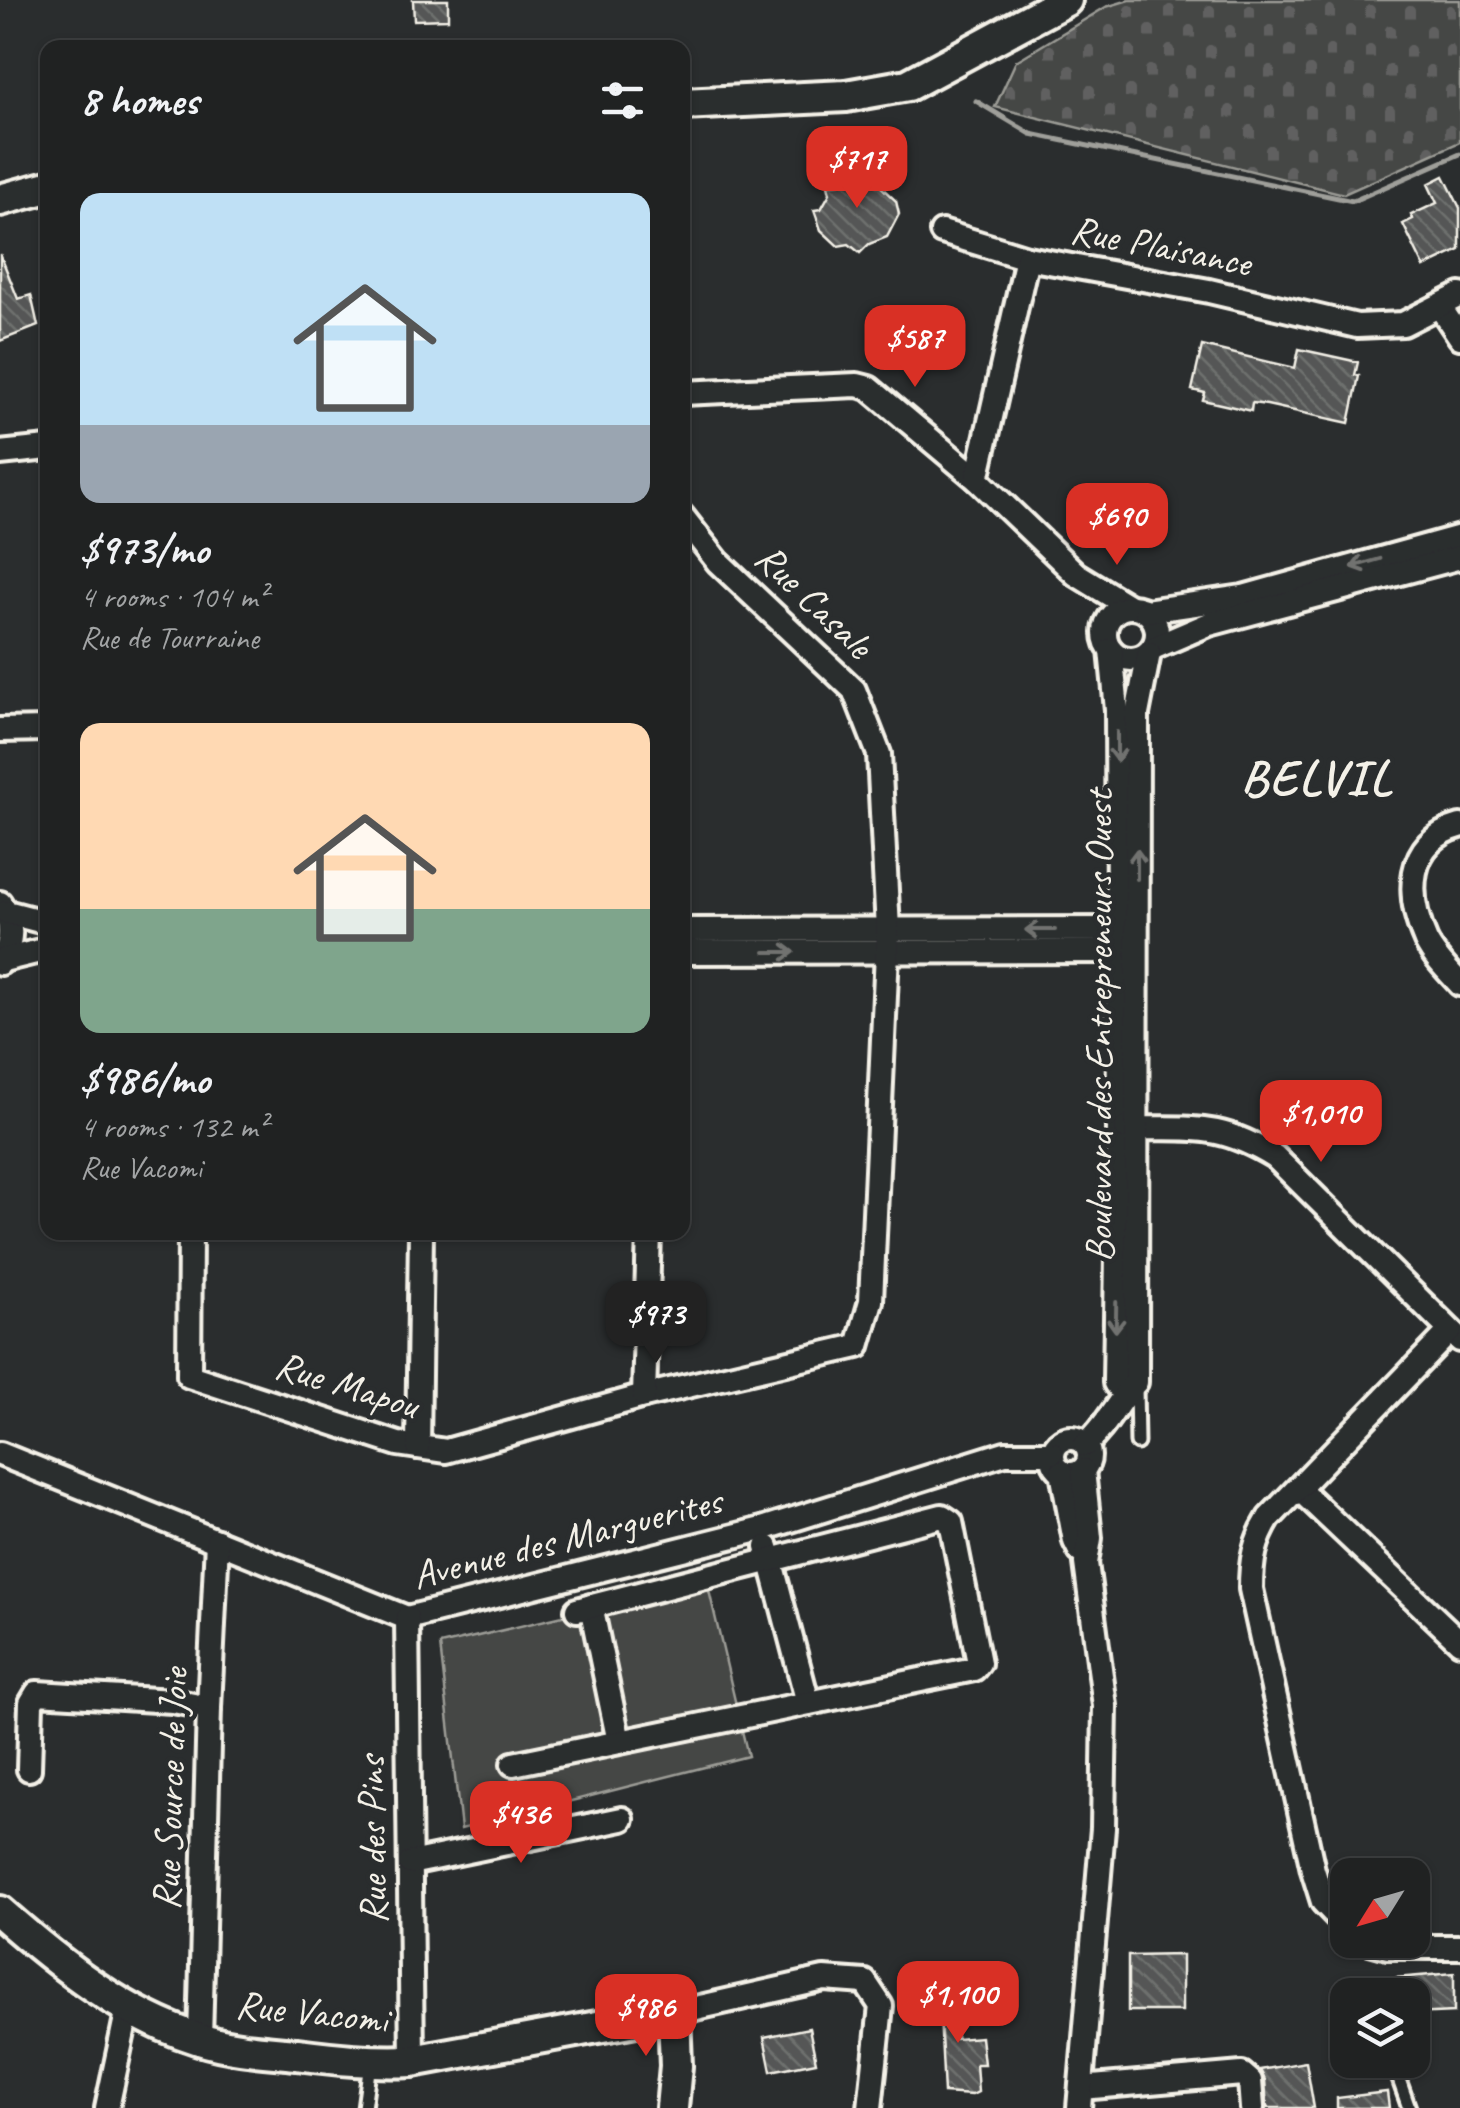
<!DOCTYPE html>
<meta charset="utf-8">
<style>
:root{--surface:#202222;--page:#282a2a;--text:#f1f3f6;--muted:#a2a4a5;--line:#3d3f40;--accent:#d93025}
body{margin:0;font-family:Caveat,sans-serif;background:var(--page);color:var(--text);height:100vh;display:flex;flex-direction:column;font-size:38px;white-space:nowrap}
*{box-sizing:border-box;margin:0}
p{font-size:32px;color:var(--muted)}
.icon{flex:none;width:55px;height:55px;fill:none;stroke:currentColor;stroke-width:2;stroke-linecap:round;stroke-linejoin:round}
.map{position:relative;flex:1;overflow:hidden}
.side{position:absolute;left:40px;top:40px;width:650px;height:1200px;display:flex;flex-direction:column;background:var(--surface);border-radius:20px;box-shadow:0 2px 8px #0004,0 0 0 2px var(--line)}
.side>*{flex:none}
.needle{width:65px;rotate:233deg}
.buttons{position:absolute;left:1330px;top:1858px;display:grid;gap:20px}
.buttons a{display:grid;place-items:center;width:100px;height:100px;border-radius:20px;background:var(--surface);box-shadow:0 2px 8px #0004,0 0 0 2px var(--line);font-size:50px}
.price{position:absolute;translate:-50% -85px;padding:0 22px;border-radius:20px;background:var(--accent);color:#fff;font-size:32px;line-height:65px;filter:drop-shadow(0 2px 5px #0008)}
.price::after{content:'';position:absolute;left:50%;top:60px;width:30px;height:22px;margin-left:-15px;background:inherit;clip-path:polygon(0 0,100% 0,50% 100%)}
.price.active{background:#222;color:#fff}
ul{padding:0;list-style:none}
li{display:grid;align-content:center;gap:20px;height:530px;padding:0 40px}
li span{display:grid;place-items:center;height:310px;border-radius:20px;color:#555}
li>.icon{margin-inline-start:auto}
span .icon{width:180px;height:180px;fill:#fffc;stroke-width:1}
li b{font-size:42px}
h2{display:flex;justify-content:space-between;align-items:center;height:120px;padding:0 40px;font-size:42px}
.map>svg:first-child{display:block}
.cemetery{fill:url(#cemetery-stones);stroke:#9c9c96;stroke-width:2.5}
.pitch{fill:#444645;stroke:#9c9c96;stroke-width:2.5}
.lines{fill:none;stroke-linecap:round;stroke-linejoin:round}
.stream{stroke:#9f9f9a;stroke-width:5}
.building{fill:url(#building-back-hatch);stroke:#f4f1e8;stroke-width:2.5}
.lane-casing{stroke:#f4f1e8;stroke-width:19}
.street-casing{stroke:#f4f1e8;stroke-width:30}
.secondary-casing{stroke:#f4f1e8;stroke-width:38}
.lane{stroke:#2a2d2e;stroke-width:11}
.street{stroke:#2a2d2e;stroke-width:22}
.secondary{stroke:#2a2d2e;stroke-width:30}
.oneway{stroke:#71726f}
.labels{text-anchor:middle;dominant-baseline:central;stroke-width:9;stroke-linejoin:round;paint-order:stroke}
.street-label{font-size:40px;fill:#f4f1e8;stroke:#2a2d2e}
.district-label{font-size:50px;font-weight:bold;letter-spacing:2.5px;fill:#f4f1e8;stroke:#2a2d2e}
</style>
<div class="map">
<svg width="1460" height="2108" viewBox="0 0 1460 2108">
<defs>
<pattern id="cemetery-stones" width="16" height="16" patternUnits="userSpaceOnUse" patternTransform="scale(2.5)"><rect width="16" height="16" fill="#444645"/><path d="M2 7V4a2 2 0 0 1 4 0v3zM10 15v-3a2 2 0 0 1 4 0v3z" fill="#606160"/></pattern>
<pattern id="building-back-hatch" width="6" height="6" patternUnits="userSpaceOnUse" patternTransform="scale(2.5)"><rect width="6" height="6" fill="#555756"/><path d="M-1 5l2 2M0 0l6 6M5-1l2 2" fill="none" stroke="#6e706e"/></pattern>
</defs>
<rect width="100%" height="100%" fill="#2a2d2e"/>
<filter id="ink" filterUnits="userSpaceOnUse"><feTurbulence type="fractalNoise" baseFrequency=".01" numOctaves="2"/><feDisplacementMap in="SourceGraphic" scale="20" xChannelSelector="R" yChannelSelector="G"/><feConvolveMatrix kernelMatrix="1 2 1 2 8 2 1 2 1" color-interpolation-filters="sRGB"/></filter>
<g filter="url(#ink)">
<polygon class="cemetery" points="1129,0 1460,0 1460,142 1344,194 995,107 1016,61 1106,7"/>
<polygon class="pitch" points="707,1582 748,1756 461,1829 440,1645"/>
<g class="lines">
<polyline class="stream" points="976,101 1031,134 1353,201 1460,154"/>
</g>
<g class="building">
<polygon points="413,0 448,0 448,19 414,20"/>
<polygon points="845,167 865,171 865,181 880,180 880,186 896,201 899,214 887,237 869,244 860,253 849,244 838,246 821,230 814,210 821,209 830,193 828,185 841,183"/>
<polygon points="1444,176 1460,208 1460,250 1424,267 1403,224 1413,219 1411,215 1437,203 1428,184"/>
<polygon points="0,254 18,299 31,295 38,326 0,341"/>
<polygon points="1202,346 1295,368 1299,349 1358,362 1355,375 1359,376 1349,423 1267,405 1252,403 1251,411 1203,400 1205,393 1192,390"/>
<polygon points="1182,1955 1182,2011 1128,2011 1128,1956"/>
<polygon points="1454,1973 1454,2012 1412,2014 1412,1995 1396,1995 1396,1978"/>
<polygon points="944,1978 962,1980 956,2039 981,2037 984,2064 976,2064 978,2092 972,2095 944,2093 940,2015"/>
<polygon points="809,2028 816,2062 771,2071 764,2037"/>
<polygon points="1306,2062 1314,2108 1267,2108 1265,2080 1260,2070"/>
<polygon points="1387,2092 1389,2108 1337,2108 1337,2098"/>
</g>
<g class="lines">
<defs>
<g id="lane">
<polyline points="1136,1387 1137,1443"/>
<polyline points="1396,2071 1409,2108"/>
<polyline points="364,2108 370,2063"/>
</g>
<g id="street">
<polyline points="942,232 1027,258"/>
<polyline points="1440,307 1460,337"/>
<polyline points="682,393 857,385 869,388 977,479 1076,574 1130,607"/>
<polyline points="0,453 48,448"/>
<polyline points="977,479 1027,258 1209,291 1357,326 1403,324 1460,295"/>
<circle cx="1131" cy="633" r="26"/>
<polyline points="1146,611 1243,597 1460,537"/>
<polyline points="1153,648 1209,624 1460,557"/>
<polyline points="1111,650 1117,710 1119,1128 1115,1383 1123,1394"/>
<polyline points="0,730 48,729"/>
<path d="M1460,826C1405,841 1406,896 1426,941C1434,957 1448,971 1460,984"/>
<path d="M0,903C14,923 13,943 0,963"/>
<polyline points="6,912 48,923"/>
<polyline points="682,930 1134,929"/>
<polyline points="682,952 1129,951"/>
<polyline points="3,960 48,949"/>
<path d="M1126,1128C1191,1130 1216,1121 1275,1157L1460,1340"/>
<polyline points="190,1232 189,1376 398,1444 446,1451 644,1396 858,1346 871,1301 888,930 879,754 854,690 718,562 682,516"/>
<polyline points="644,1396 649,1232"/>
<circle cx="1071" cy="1456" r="18"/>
<path d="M1085,1445C1109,1424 1116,1402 1136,1382L1137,714L1149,653"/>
<polyline points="418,1447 421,1232"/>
<polyline points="0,1454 407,1618 762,1529 1005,1453 1052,1453"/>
<polyline points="1062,1472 1075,1541 1080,1551"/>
<polyline points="1299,1489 1460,1642"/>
<polyline points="767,1547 808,1703"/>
<polyline points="591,1606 619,1742"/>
<polyline points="407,1618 412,2061"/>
<polyline points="513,1764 974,1669 979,1663 951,1522 942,1516 577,1610"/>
<polyline points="29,1769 31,1703 37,1693 173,1701 209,1708"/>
<polyline points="410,1863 622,1819"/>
<path d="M1348,1928L1323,1902L1313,1870L1251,1589C1251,1561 1254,1542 1269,1518L1450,1331"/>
<polyline points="1363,1940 1388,1947 1460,1947"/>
<polyline points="674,2013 824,1979 865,1982 881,2006 870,2108"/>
<polyline points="200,2039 209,1708 217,1541"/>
<polyline points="1081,2088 1242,2074 1250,2081 1252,2108"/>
<polyline points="107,2108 128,2008"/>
<polyline points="1079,2108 1103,1828 1105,1706 1086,1563 1090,1538 1083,1470"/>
</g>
<g id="secondary">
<polyline points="682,104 846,96 908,85 1066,0"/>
<polyline points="0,200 48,187"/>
<path d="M0,1912C59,1964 123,2015 199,2039C230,2049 265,2051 297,2054C336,2059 373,2063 412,2061L674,2013L676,2066L672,2108"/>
</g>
</defs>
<use href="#lane" class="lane-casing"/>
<use href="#street" class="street-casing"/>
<use href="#secondary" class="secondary-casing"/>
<use href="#lane" class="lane"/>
<use href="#street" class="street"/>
<use href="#secondary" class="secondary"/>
</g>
<defs><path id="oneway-shaft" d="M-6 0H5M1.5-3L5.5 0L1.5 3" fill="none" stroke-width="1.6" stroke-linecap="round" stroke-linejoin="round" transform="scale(2.5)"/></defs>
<g class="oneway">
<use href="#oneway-shaft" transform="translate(1366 563) rotate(164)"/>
<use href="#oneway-shaft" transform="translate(1117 747) rotate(90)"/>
<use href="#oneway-shaft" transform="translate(1137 864) rotate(-90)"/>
<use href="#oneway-shaft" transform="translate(1040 930) rotate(180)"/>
<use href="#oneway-shaft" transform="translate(780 952)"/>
<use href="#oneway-shaft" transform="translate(1116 1317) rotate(91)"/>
</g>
</g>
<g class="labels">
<g class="street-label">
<text transform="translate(1161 246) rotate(11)">Rue Plaisance</text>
<text transform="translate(814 601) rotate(44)">Rue Casale</text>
<text transform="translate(1099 1026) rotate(-90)">Boulevard des Entrepreneurs Ouest</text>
<text transform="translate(347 1385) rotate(17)">Rue Mapou</text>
<text transform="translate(567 1538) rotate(-14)">Avenue des Marguerites</text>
<text transform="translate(170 1789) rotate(-88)">Rue Source de Joie</text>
<text transform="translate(372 1840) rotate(-91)">Rue des Pins</text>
<text transform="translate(312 2012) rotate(6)">Rue Vacomi</text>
</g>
<g class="district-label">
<text x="1317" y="777">BELVIL</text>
</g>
</g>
</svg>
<div class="buttons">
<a><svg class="needle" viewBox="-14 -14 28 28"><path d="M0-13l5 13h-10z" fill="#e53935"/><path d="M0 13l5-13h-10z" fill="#a2a4a5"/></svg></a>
<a><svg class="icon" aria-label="layers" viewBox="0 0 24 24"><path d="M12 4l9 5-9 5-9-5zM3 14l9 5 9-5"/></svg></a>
</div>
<b class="price" style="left:857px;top:211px">$717</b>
<b class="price" style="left:915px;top:390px">$587</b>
<b class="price" style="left:1117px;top:568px">$690</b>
<b class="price" style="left:1321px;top:1165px">$1,010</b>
<b class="price active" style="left:656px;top:1366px">$973</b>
<b class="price" style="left:521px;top:1866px">$436</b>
<b class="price" style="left:958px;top:2046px">$1,100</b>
<b class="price" style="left:646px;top:2059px">$986</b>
<section class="side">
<h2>8 homes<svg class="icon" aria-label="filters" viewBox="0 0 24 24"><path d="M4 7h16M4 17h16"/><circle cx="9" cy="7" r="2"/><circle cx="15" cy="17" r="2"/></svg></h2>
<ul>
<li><span style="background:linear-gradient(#bfe0f5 75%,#9aa5b1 0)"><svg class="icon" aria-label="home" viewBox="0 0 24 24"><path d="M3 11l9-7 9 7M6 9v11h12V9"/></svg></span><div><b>$973/mo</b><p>4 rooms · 104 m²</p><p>Rue de Tourraine</p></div></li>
<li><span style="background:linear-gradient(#ffd9b3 60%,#7fa58c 0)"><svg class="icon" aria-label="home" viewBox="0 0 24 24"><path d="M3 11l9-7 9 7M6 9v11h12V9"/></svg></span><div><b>$986/mo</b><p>4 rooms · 132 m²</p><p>Rue Vacomi</p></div></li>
</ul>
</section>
</div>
